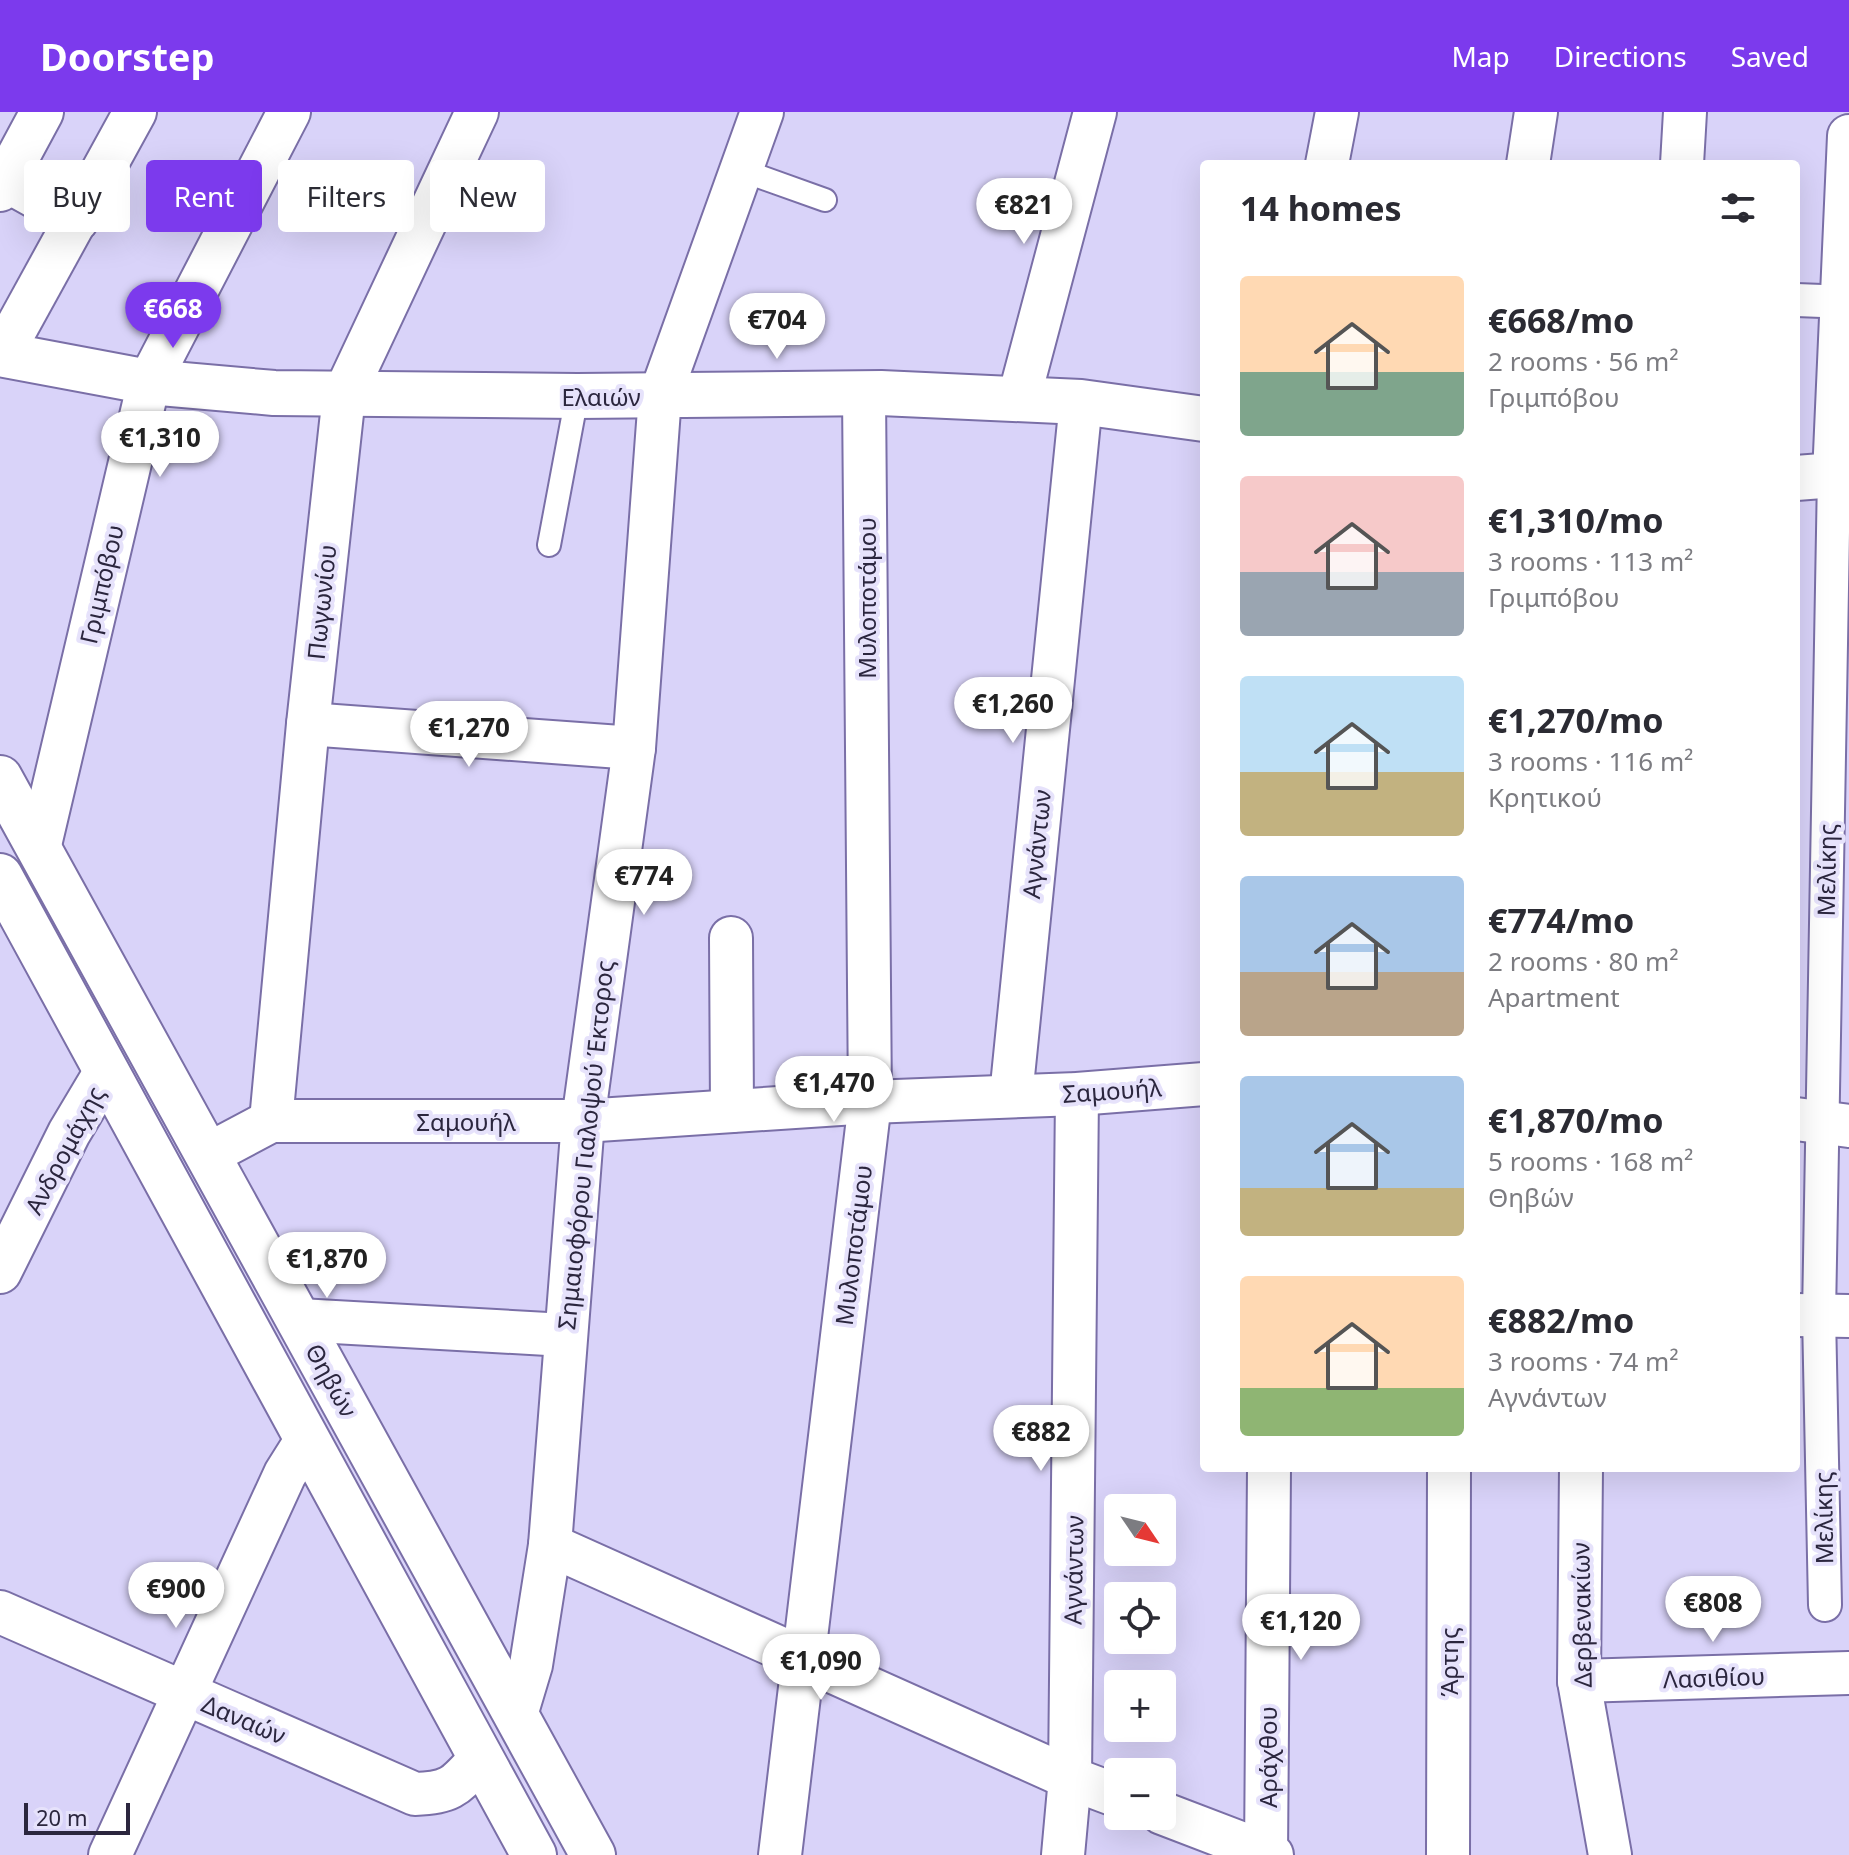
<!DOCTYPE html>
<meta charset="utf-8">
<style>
:root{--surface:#fff;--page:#f7f7f7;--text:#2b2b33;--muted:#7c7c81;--accent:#7c3aed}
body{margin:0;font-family:"Noto Sans",sans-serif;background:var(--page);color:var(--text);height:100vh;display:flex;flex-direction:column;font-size:30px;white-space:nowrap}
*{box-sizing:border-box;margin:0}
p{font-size:26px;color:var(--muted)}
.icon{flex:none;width:44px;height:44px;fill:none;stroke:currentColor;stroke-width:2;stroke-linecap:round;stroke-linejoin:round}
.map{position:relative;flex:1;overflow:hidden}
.details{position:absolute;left:1200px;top:48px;width:600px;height:1312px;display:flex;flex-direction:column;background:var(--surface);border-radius:8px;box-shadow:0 8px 32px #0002}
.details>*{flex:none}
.banner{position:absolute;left:24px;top:48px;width:760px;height:72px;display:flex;gap:16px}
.needle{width:52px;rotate:125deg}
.buttons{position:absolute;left:1104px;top:1382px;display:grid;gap:16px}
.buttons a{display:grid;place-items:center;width:72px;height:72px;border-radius:8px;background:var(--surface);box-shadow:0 8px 32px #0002;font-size:40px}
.scale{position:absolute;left:24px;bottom:20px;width:106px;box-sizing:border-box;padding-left:8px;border:4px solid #2b263e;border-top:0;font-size:22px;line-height:28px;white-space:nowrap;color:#2b263e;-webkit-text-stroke:6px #e6e2fb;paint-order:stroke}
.price{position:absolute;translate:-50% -68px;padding:0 18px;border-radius:28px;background:#fff;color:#222;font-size:26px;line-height:52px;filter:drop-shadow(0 2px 4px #0008)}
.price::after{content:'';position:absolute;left:50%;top:48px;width:24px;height:18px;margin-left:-12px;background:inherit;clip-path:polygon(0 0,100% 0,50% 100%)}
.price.on{background:var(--accent);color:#fff}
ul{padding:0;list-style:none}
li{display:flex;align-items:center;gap:24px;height:200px;padding:0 40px}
li span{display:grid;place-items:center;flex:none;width:224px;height:160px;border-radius:8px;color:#555}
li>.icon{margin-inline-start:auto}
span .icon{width:96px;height:96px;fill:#fffc;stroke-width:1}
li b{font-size:34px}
h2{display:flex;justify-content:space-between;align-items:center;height:96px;padding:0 40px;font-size:34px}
.tag{padding:0 28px;border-radius:8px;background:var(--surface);box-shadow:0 8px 32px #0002;font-size:28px;line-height:72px}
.tag.on{background:var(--accent);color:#fff}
header{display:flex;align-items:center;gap:48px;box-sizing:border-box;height:112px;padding:0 40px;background:var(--accent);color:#fff}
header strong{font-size:38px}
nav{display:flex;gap:44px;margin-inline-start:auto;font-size:28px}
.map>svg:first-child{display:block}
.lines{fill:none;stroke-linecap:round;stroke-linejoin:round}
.service-casing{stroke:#7a6fa7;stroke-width:26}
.pedestrian-casing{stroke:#7a6fa7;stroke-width:36}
.minor-casing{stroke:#7a6fa7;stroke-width:46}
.tertiary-casing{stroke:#7a6fa7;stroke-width:48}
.secondary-casing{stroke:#7a6fa7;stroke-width:48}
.service{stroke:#fff;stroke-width:22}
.pedestrian{stroke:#fff;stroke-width:32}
.minor{stroke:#fff;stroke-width:42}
.tertiary{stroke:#fff;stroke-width:44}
.secondary{stroke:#fff;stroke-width:44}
.labels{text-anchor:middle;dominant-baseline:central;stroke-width:8;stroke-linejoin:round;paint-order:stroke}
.street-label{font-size:24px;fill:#2b263e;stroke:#e6e2fb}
</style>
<header>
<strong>Doorstep</strong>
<nav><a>Map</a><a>Directions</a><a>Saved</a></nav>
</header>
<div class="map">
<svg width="1849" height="1743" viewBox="0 0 1849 1743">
<rect width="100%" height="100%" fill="#d9d3f9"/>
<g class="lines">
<defs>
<g id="service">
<polyline points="741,58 825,88"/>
<polyline points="549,433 577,284"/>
</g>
<g id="pedestrian">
<polyline points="1796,188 1849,190"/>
<polyline points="1825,1493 1819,1203 1834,364"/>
</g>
<g id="minor">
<polyline points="1327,52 1337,0"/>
<polyline points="1528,52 1536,0"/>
<polyline points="1682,52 1685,0"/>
<polyline points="0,65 77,108"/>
<polyline points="0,78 42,0"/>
<polyline points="2,242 135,0"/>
<polyline points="1019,286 1095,0"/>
<polyline points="1834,364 1849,24"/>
<polyline points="308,612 634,636"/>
<polyline points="39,737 149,270 289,0"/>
<polyline points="731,826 732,999"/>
<polyline points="1011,984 1081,290"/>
<polyline points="1796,1007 1849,1014"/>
<polyline points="271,1009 308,612 344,283 477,0"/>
<polyline points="207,1043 271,1009 583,1009 870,990 1077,982 1204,972"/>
<polyline points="0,1160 69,1021 106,959"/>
<polyline points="1796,1203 1849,1204"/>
<polyline points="299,1208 565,1223"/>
<polyline points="1581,1356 1579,1569 1610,1743"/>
<polyline points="550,1433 1070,1666 1118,1684"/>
<path d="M0,1500L415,1682C453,1681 456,1673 481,1646"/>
<polyline points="1579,1569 1849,1561"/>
<polyline points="516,1603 531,1553 550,1433 583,1009 634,636 660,284 762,0"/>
<polyline points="1162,1701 1272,1743"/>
<polyline points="110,1743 285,1362 307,1327"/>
<polyline points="780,1743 870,990 864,281"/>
<polyline points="1063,1743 1070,1666 1077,982"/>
<polyline points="1266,1743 1269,1356"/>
<polyline points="1448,1743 1449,1356"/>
</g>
<g id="tertiary">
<polyline points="0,242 149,270 274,281 577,284 881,281 1081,290 1204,307"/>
<polyline points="1796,366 1849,362"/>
</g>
<g id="secondary">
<polyline points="0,666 593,1743"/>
<polyline points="0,764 534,1743"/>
</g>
</defs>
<use href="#service" class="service-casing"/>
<use href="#pedestrian" class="pedestrian-casing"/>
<use href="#minor" class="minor-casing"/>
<use href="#tertiary" class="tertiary-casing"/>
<use href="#secondary" class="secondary-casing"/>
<use href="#service" class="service"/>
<use href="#pedestrian" class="pedestrian"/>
<use href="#minor" class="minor"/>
<use href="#tertiary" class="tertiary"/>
<use href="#secondary" class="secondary"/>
</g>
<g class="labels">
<g class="street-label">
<text x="601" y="284">Ελαιών</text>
<text transform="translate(101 472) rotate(-77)">Γριμπόβου</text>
<text transform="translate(866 486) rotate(-90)">Μυλοποτάμου</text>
<text transform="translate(321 490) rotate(-84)">Πωγωνίου</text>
<text transform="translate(1036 732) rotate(-84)">Αγνάντων</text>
<text transform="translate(1826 758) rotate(-89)">Μελίκης</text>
<text transform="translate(1112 978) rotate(-4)">Σαμουήλ</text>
<text x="466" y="1009">Σαμουήλ</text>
<text transform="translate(585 1033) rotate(-84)">Σημαιοφόρου Γιαλοψού Έκτορος</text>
<text transform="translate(64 1038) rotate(-62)">Ανδρομάχης</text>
<text transform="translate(853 1133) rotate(-83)">Μυλοποτάμου</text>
<text transform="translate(332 1268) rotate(61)">Θηβών</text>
<text transform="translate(1823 1406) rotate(-91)">Μελίκης</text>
<text transform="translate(1073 1458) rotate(-89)">Αγνάντων</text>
<text transform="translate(1581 1503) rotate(-91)">Δερβενακίων</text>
<text transform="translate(1448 1550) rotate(-90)">Άρτης</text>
<text transform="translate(1714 1565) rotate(-2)">Λασιθίου</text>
<text transform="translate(244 1607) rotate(23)">Δαναών</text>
<text transform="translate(1267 1645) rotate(-90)">Αράχθου</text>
</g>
</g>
</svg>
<div class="buttons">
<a><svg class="needle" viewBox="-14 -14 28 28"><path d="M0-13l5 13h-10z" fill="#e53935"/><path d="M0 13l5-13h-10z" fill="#7c7c81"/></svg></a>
<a><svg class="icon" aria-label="locate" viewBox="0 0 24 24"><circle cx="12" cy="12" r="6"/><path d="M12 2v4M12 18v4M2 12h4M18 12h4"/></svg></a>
<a>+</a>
<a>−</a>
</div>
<div class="scale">20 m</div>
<b class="price" style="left:1024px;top:134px">€821</b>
<b class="price on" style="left:173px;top:238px">€668</b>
<b class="price" style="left:777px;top:249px">€704</b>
<b class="price" style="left:160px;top:367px">€1,310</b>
<b class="price" style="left:1013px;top:633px">€1,260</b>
<b class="price" style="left:469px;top:657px">€1,270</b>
<b class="price" style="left:644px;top:805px">€774</b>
<b class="price" style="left:834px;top:1012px">€1,470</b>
<b class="price" style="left:327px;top:1188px">€1,870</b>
<b class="price" style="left:1041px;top:1361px">€882</b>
<b class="price" style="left:176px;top:1518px">€900</b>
<b class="price" style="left:1713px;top:1532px">€808</b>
<b class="price" style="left:1301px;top:1550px">€1,120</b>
<b class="price" style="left:821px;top:1590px">€1,090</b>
<div class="banner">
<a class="tag">Buy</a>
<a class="tag on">Rent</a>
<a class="tag">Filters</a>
<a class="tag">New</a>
</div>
<section class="details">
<h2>14 homes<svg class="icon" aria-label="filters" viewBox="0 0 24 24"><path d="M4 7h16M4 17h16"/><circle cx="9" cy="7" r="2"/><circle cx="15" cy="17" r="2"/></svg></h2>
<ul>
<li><span style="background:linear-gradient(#ffd9b3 60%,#7fa58c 0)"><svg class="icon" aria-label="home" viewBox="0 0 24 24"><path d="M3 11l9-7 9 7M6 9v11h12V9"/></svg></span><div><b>€668/mo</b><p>2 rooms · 56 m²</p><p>Γριμπόβου</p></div></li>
<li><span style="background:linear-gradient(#f6c9c9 60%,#9aa5b1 0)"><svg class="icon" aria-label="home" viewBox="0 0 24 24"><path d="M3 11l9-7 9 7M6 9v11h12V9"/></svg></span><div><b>€1,310/mo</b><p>3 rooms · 113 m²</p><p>Γριμπόβου</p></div></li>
<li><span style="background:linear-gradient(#bfe0f5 60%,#c2b280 0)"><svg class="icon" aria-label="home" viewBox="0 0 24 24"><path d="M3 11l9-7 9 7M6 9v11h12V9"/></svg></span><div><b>€1,270/mo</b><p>3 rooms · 116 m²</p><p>Κρητικού</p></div></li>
<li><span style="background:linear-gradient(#a9c7e8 60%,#b9a48a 0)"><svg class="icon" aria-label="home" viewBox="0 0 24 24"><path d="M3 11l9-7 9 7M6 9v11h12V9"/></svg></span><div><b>€774/mo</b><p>2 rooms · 80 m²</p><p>Apartment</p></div></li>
<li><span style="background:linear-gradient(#a9c7e8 70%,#c2b280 0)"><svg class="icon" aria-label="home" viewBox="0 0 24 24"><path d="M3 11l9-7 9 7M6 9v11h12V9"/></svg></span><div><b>€1,870/mo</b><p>5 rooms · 168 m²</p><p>Θηβών</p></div></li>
<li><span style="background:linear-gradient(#ffd9b3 70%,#8fb573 0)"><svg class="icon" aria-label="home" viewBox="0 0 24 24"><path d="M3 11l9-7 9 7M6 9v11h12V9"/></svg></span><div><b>€882/mo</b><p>3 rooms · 74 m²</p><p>Αγνάντων</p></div></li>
</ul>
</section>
</div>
